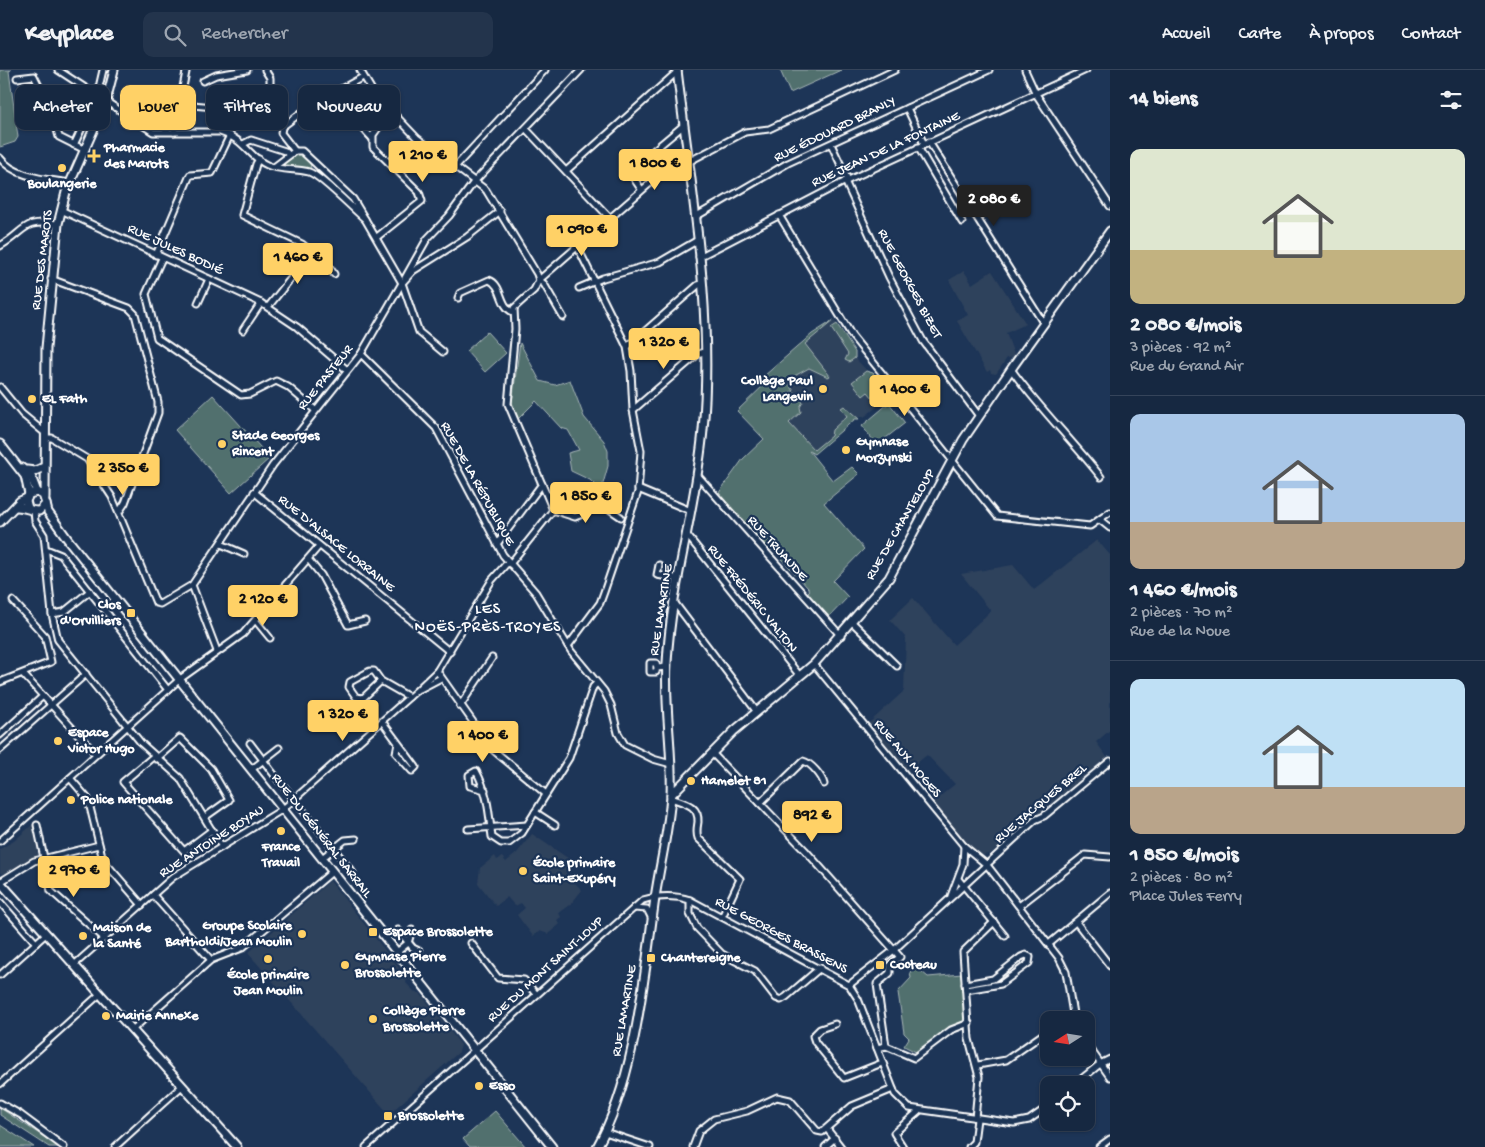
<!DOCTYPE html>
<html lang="fr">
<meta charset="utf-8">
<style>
:root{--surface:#162841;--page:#23344c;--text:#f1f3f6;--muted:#9ea6b1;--line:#35445a;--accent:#ffd166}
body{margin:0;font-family:"Gochi Hand",sans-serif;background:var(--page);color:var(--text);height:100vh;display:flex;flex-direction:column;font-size:19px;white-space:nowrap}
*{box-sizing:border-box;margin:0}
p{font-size:16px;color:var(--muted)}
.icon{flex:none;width:28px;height:28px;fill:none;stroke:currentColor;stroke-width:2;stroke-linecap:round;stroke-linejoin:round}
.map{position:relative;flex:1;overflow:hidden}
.sheet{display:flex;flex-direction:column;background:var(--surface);width:375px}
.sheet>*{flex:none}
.hud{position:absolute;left:15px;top:15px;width:475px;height:45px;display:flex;gap:10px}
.needle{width:32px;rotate:258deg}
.fabs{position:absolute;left:1040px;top:941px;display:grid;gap:10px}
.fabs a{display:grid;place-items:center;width:55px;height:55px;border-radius:10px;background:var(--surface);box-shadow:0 1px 4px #0004,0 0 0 1px var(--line);font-size:25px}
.price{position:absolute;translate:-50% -42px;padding:0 11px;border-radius:5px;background:var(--accent);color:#111;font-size:16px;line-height:32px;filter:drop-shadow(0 1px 2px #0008)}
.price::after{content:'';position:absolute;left:50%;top:30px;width:15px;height:11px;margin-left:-8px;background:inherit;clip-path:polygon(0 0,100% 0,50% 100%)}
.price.selected{background:#222;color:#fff}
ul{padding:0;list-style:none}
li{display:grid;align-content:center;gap:10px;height:265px;padding:0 20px}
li+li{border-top:1px solid var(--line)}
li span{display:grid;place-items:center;height:155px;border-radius:10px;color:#555}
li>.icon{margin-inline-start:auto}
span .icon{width:90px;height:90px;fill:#fffc;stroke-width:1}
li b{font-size:21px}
h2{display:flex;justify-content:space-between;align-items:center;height:60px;padding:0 20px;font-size:21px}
.pill{padding:0 18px;border-radius:10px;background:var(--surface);box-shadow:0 1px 4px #0004,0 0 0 1px var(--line);font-size:18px;line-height:45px}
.pill.selected{background:var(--accent);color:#111}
header{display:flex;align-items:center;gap:30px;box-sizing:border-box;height:70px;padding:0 25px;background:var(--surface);border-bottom:1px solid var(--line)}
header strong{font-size:24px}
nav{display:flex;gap:28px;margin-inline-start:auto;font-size:18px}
.search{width:350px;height:45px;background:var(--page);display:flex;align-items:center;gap:12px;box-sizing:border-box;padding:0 18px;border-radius:10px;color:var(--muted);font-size:19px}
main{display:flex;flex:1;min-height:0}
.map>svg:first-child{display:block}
.built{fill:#2f425c}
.green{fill:#516f6e;stroke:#a8b7b6}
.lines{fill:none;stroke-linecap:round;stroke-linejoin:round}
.street-casing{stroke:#fff;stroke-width:9}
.secondary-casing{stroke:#fff;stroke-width:11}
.street{stroke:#1d3557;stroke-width:5}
.secondary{stroke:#1d3557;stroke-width:7}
.poi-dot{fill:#ffd166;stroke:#1d3557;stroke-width:2}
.labels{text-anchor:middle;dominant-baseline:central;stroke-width:4.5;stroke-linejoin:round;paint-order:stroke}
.street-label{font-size:14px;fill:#fff;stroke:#1d3557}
.poi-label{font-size:14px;font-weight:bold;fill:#fff;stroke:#1d3557;text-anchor:start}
.quarter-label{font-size:16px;letter-spacing:1px;fill:#fff;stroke:#1d3557}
</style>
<header>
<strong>Keyplace</strong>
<div class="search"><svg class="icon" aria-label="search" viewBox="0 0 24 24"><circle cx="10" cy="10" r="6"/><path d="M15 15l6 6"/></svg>Rechercher</div>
<nav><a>Accueil</a><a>Carte</a><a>À propos</a><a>Contact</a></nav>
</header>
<main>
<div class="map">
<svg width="1110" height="1077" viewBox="0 0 1110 1077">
<rect width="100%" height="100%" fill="#1d3557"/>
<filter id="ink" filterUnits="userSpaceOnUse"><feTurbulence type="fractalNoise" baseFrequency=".02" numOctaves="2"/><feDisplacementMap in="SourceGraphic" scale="10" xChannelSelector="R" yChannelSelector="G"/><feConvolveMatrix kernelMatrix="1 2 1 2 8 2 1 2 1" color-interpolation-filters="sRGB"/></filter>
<g filter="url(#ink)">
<g class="built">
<polygon points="964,201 972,214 992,201 1026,254 1006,263 1015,287 1007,288 996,304 991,303 990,300 987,302 957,251 968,245 949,210"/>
<polygon points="834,250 855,282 855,288 869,303 873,303 892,325 864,347 863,346 855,349 814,384 806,378 762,316 768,311 764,306 812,264"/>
<polygon points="1097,470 1110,485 1110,660 1096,672 1107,687 990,784 980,785 964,770 932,733 955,714 927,685 908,700 868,654 904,621 906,568 890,550 913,528 954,575 991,541 961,504 1013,495 1034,520"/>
<polygon points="33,754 38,785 5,804 0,803 0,779 14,771"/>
<polygon points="532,764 572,791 566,804 582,820 570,835 559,843 561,847 557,850 560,854 548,864 540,861 533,866 517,845 525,838 521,833 515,836 507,827 496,836 478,813 480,798 495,786 497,790 502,787 506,792 517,783"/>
<polygon points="330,811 407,908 406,913 416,923 420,923 461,975 459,982 389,1044 248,883"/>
</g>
<g class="green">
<polygon points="0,0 11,0 9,1 18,67 15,72 0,77"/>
<polygon points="780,0 841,0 790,23"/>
<polygon points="294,83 300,83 310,92 311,99 284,97 284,92"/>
<polygon points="834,250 805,274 830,306 828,307 809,298 789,309 788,313 794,321 788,323 786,326 788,330 792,330 795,323 803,332 800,337 801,342 789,353 814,380 831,366 832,360 847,346 841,338 844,336 859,349 855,349 814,384 809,381 833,411 852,397 859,404 824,433 864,479 833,511 848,527 828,548 809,525 808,518 773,479 769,480 718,424 743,389 764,369 737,341 768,311 764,306 812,264"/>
<polygon points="837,254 855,282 855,288 849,292 845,290 848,284 831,258"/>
<polygon points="487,262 506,283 485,302 466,281"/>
<polygon points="520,273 540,311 555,315 570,310 584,347 604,371 608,381 608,396 601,421 590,410 571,401 568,383 579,380 568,360 561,358 536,331 518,349 512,333"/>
<polygon points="866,301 873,303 892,325 879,335 868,322 863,326 852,312"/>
<polygon points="213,325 270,388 231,423 175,360"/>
<polygon points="889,333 905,353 877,375 862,356"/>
<polygon points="916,897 928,907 962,904 966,951 949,958 918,983 904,976 909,968 904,963 898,922 911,908 910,902"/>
<polygon points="0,1038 59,1077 49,1077 0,1045"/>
<polygon points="495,1041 526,1077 470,1077 463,1069"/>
<polygon points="0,1055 34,1077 0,1077"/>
</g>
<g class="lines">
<defs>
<g id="street">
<path d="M58,0L153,62H220C245,69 249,87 267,95C280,101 295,98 309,102C320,105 354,140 365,149L353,129L302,81H295L274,97"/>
<polyline points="360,0 373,22 417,68 486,120 537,204 539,210 534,220 514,238 515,259 508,334 553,440"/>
<polyline points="1025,0 1036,24 1110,136"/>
<polyline points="17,8 34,6 52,42 59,67 85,80"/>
<polyline points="203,11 216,5 247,0"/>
<polyline points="130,22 153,34 166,53 175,58"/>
<polyline points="181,34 237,39 270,16 270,8 265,0"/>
<polyline points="907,38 924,74"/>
<path d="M354,49L341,55L336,48L342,42C354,43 364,61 372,68"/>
<polyline points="526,59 609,147"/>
<polyline points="174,62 186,2"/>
<polyline points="929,72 1044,254"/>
<polyline points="243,74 251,70 285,81 289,85"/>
<polyline points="831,74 848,110"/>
<polyline points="74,75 97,26 103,0"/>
<polyline points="918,77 962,152"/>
<polyline points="295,81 281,63 282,57 310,36 363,7"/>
<path d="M0,88C15,108 47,109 70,113"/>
<polyline points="259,89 256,94 242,145 302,174 328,195 334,204"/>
<polyline points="688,92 745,62 769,59 895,0"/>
<polyline points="455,97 545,0"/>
<polyline points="566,101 678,1"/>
<polyline points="845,111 889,207 923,271 979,346"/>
<polyline points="641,119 629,101 684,55"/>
<polyline points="61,140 261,233 297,257 347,300"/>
<polyline points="779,145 852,266 997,446 1090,456 1110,442"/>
<polyline points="695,147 788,93 989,0"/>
<polyline points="365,149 402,213 419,262 443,282"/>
<polyline points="377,167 422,131 419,122 373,77 373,65 390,41"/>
<path d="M0,176C27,161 20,149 58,154"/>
<polyline points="156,185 190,105 212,103 230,65"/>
<polyline points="699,187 840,114 1086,0"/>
<polyline points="162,188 146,224 157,268 241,325 250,324 276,311 288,317 315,340"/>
<polyline points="405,208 427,169 449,146 474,112 581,0"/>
<polyline points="51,209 129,238 135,244 158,332 158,343 125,433 119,442"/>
<polyline points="579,218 603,208 660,192 698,170"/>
<path d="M458,228L460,223L489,210C503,215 499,236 513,242"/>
<polyline points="198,233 209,209"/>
<polyline points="268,237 312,182"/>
<polyline points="563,247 544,214 539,210 687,81"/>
<polyline points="243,260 261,233"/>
<polyline points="627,277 698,215 702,214"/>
<polyline points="361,284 436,358 503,485 536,523 571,581 604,621 611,635 618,663 625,675 653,689 671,694"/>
<path d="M1011,299C1038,337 1072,370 1101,407"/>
<polyline points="0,317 22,344 45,363"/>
<polyline points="633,340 698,284 704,282"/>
<polyline points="45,368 52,368 87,389 112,427 156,533 160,534 192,515 273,395 361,284 402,213 413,201 467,167 500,141"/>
<polyline points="698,406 841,566"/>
<polyline points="638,419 691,441"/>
<polyline points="254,422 450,582"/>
<polyline points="548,425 567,443"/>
<polyline points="553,440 575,447 587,442 595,433 602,434 621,447"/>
<polyline points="34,441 35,451 44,465 52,544 58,570 141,673 180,708 222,777"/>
<polyline points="1100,450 1110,458"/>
<polyline points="687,465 800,606"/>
<polyline points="221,474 244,484"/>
<polyline points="497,474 542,414"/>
<polyline points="46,479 61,485 168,620"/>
<polyline points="308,489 321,505 348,555 365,551"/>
<polyline points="510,494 553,440"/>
<polyline points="659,495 657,505 679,509"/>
<polyline points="192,515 217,581"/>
<polyline points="674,532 757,642"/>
<polyline points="104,539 116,529"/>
<polyline points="52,544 64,542 90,521"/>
<polyline points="256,551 270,568"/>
<polyline points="852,552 897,596"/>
<polyline points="568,576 600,533 604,522 638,422 641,381 633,340 631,301 627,277 578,178"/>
<polyline points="814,594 964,776 987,795 1059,888 1066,902 1074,950"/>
<polyline points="657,598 656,602 650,602 650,593 656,593 657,598 667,597"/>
<polyline points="437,601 492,679 546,724"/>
<polyline points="23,604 96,684"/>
<polyline points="381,611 363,628 356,627 349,617 350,612 370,601 374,601 381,611 409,627"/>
<polyline points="0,612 51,592 45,566 13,531"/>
<polyline points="420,619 441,608"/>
<polyline points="460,636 492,588"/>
<polyline points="382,652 384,654 416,697 412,701 396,683 398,673"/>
<polyline points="0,665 43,626"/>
<polyline points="250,673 279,711"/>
<polyline points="0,680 86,604"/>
<polyline points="712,683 805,780 900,887 890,895 890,903 877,914 886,976"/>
<polyline points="154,686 123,712 184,781 212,760"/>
<polyline points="156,689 180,668 211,699 229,730 205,747"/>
<polyline points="252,699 279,678"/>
<polyline points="70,708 88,729 103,790 142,835"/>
<polyline points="282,714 310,749"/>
<path d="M485,720L470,716L469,705L476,701C488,722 489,744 492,767L501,773H509L522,763L569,688L593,617L597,613"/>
<path d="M671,728C684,733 699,735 698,752C697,758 696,763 698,768L740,809L722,847"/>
<path d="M760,733L803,691C811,693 822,706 824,714"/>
<polyline points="535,742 555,755"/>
<polyline points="312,751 353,803"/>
<polyline points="37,755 51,821 105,869"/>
<polyline points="468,759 527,755"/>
<polyline points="0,771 180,609 243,564 319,476"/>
<polyline points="322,788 345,770 356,769"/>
<polyline points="959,810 1005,866"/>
<polyline points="0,812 34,791 99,775"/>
<polyline points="153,825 211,890"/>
<polyline points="951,826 963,794 964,776"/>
<polyline points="690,830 690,844 697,858 722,884 755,901 776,928 781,930 786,927 820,898"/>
<polyline points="0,832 36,873"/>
<polyline points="1019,836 1085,785 1110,787"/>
<polyline points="634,838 647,839 652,849"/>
<polyline points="1076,852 1110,896"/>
<polyline points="398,860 413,878 419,881"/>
<polyline points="471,873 498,908 524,910 536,924"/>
<polyline points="1049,874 1110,823"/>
<polyline points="397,882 408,873 412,860"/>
<polyline points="74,895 173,807 283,739 417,620 437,601 492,510 508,492"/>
<polyline points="0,905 46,864"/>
<polyline points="965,914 993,909 1021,887 1026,885 1030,887 1029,893 1001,914 966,920"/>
<polyline points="849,915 894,880 1035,750 1044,746 1110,691"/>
<polyline points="1064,950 1073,947"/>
<polyline points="835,954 820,959 813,966 815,972 844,1008 882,993"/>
<polyline points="132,960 211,890 242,878 333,801"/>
<polyline points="1086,973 1110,1007"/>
<polyline points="877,978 886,976 914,988 951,960 969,953"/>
<polyline points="978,995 1006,990 1049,960"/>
<polyline points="0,1014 100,924"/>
<polyline points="1074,1015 1100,994 1110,989"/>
<polyline points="0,1033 21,1045 64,1077"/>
<polyline points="975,1048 979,1007 969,969 963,882 994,852"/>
<polyline points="827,1059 841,1077"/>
<polyline points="605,1062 650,1077"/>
<polyline points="115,1077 182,1016"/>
<path d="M366,1077L643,830C658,826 674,825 690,830L849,915L858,929L895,1024L909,1038L1014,1053L1029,1050L1049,1036"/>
<polyline points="693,1077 699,1061 714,1049 747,1041 777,1027 790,1030 817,1061 822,1062 852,1036 893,1019"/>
<polyline points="825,1077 835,1068"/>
<polyline points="903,1077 894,1063 919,1041"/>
<polyline points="969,1077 974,1072 977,1049"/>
<polyline points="1099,1077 1110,1069"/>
</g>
<g id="secondary">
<polyline points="0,374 25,406 29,424"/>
<polyline points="22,398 31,406 37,422"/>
<polyline points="27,400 35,401 44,397"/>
<polyline points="45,428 46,278 58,154 66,122 106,31 114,0"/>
<polyline points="46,434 48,442 69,471 552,1077"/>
<path d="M15,437C25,436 31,442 39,441L46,434L43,425L37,422L29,424L26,431L28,438"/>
<polyline points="0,452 20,431 27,428"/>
<polyline points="671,725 734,661 814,594 889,508 963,370 1014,295 1110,161"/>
<polyline points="0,812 237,1077"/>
<path d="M597,1077C636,1008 644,906 655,828C660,794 669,759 671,725C673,681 664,637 667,593C671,515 696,439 703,360C714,240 691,119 677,0"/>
</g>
</defs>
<use href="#street" class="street-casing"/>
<use href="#secondary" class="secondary-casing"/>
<use href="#street" class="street"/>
<use href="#secondary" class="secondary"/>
</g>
</g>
<g class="poi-dot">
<path d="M91.5 78.5h5v5h5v5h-5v5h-5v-5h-5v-5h5z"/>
<circle cx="62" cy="98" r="5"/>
<circle cx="823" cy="319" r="5"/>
<circle cx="32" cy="329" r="5"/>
<circle cx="222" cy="374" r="5"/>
<circle cx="846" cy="380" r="5"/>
<rect x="126" y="538" width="10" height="10" rx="2.5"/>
<circle cx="58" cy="671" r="5"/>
<circle cx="691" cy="711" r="5"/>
<circle cx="71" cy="730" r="5"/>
<circle cx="281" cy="761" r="5"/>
<circle cx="523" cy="801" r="5"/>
<rect x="368" y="857" width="10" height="10" rx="2.5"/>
<circle cx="302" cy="864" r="5"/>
<circle cx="83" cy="866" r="5"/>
<rect x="646" y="883" width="10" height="10" rx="2.5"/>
<circle cx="268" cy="889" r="5"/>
<circle cx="345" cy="895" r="5"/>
<rect x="875" y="890" width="10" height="10" rx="2.5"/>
<circle cx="106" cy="946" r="5"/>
<circle cx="373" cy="949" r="5"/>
<circle cx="479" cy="1016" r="5"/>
<rect x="383" y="1041" width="10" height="10" rx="2.5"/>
</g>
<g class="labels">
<g class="street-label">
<text transform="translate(835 60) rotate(-26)">RUE ÉDOUARD BRANLY</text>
<text transform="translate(886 80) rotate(-25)">RUE JEAN DE LA FONTAINE</text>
<text transform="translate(175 180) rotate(25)">RUE JULES BODIÉ</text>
<text transform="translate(43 190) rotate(-83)">RUE DES MAROTS</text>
<text transform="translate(909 214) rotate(62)">RUE GEORGES BIZET</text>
<text transform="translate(326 308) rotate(-51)">RUE PASTEUR</text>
<text transform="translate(477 414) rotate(61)">RUE DE LA RÉPUBLIQUE</text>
<text transform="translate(901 455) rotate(-60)">RUE DE CHANTELOUP</text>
<text transform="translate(336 474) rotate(39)">RUE D'ALSACE LORRAINE</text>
<text transform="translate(777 479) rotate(48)">RUE TRUAUDE</text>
<text transform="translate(752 529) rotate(51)">RUE FRÉDÉRIC VALTON</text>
<text transform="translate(662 540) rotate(-81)">RUE LAMARTINE</text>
<text transform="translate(907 689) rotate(50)">RUE AUX MOGES</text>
<text transform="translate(1041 734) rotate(-40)">RUE JACQUES BREL</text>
<text transform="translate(321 766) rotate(52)">RUE DU GÉNÉRAL SARRAIL</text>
<text transform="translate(212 772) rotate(-33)">RUE ANTOINE BOYAU</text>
<text transform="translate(781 866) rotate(28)">RUE GEORGES BRASSENS</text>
<text transform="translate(546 900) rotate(-42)">RUE DU MONT SAINT-LOUP</text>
<text transform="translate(625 941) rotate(-80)">RUE LAMARTINE</text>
</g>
<g class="poi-label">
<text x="104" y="78">Pharmacie<tspan x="104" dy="16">des Marots</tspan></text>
<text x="62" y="114" text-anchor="middle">Boulangerie</text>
<text x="813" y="311" text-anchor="end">Collège Paul<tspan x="813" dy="16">Langevin</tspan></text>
<text x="42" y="329">EL Fath</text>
<text x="232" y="366">Stade Georges<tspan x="232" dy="16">Rincent</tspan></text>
<text x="856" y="372">Gymnase<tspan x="856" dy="16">Morzynski</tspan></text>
<text x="121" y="535" text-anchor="end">Clos<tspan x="121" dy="16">d'Orvilliers</tspan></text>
<text x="68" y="663">Espace<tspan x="68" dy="16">Victor Hugo</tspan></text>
<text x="701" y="711">Hamelet 81</text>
<text x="81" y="730">Police nationale</text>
<text x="281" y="777" text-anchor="middle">France<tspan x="281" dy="16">Travail</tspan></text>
<text x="533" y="793">École primaire<tspan x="533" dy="16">Saint-Exupéry</tspan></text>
<text x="292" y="856" text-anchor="end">Groupe Scolaire<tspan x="292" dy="16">Bartholdi/Jean Moulin</tspan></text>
<text x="93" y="858">Maison de<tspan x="93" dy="16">la Santé</tspan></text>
<text x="383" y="862">Espace Brossolette</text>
<text x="355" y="887">Gymnase Pierre<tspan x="355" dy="16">Brossolette</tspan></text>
<text x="661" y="888">Chantereigne</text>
<text x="890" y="895">Cocteau</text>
<text x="268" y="905" text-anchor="middle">École primaire<tspan x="268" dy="16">Jean Moulin</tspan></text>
<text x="383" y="941">Collège Pierre<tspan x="383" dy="16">Brossolette</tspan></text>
<text x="116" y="946">Mairie Annexe</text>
<text x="489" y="1016">Esso</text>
<text x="398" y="1046">Brossolette</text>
</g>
<g class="quarter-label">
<text x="488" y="540">LES<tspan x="488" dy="18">NOËS-PRÈS-TROYES</tspan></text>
</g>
</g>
</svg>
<div class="fabs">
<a><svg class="needle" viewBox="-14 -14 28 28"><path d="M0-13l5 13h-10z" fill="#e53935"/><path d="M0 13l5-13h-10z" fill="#9ea6b1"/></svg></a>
<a><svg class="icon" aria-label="locate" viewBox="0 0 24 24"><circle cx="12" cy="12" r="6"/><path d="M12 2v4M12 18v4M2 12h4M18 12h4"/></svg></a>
</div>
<b class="price" style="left:423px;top:113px">1 210 €</b>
<b class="price" style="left:655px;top:121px">1 800 €</b>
<b class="price selected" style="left:994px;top:157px">2 080 €</b>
<b class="price" style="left:582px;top:187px">1 090 €</b>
<b class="price" style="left:298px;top:215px">1 460 €</b>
<b class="price" style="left:664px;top:300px">1 320 €</b>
<b class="price" style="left:905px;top:347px">1 400 €</b>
<b class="price" style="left:123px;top:426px">2 350 €</b>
<b class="price" style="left:586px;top:454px">1 850 €</b>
<b class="price" style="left:263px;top:557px">2 120 €</b>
<b class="price" style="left:343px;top:672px">1 320 €</b>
<b class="price" style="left:483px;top:693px">1 400 €</b>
<b class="price" style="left:812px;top:773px">892 €</b>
<b class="price" style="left:74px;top:828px">2 970 €</b>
<div class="hud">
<a class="pill">Acheter</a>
<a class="pill selected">Louer</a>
<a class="pill">Filtres</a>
<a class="pill">Nouveau</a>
</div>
</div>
<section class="sheet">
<h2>14 biens<svg class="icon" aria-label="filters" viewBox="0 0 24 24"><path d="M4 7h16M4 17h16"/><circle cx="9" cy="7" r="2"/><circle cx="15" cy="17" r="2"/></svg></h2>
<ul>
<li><span style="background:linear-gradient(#dfe7d0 65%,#c2b280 0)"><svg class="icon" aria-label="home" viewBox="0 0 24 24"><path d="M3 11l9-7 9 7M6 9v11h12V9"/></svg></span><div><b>2 080 €/mois</b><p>3 pièces · 92 m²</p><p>Rue du Grand Air</p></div></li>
<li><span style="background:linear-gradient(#a9c7e8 70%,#b9a48a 0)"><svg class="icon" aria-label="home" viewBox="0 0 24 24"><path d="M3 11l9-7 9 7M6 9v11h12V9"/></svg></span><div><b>1 460 €/mois</b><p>2 pièces · 70 m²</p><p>Rue de la Noue</p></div></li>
<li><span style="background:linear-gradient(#bfe0f5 70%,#b9a48a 0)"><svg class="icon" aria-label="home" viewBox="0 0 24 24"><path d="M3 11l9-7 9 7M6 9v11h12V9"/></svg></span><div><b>1 850 €/mois</b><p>2 pièces · 80 m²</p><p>Place Jules Ferry</p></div></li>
</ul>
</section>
</main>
